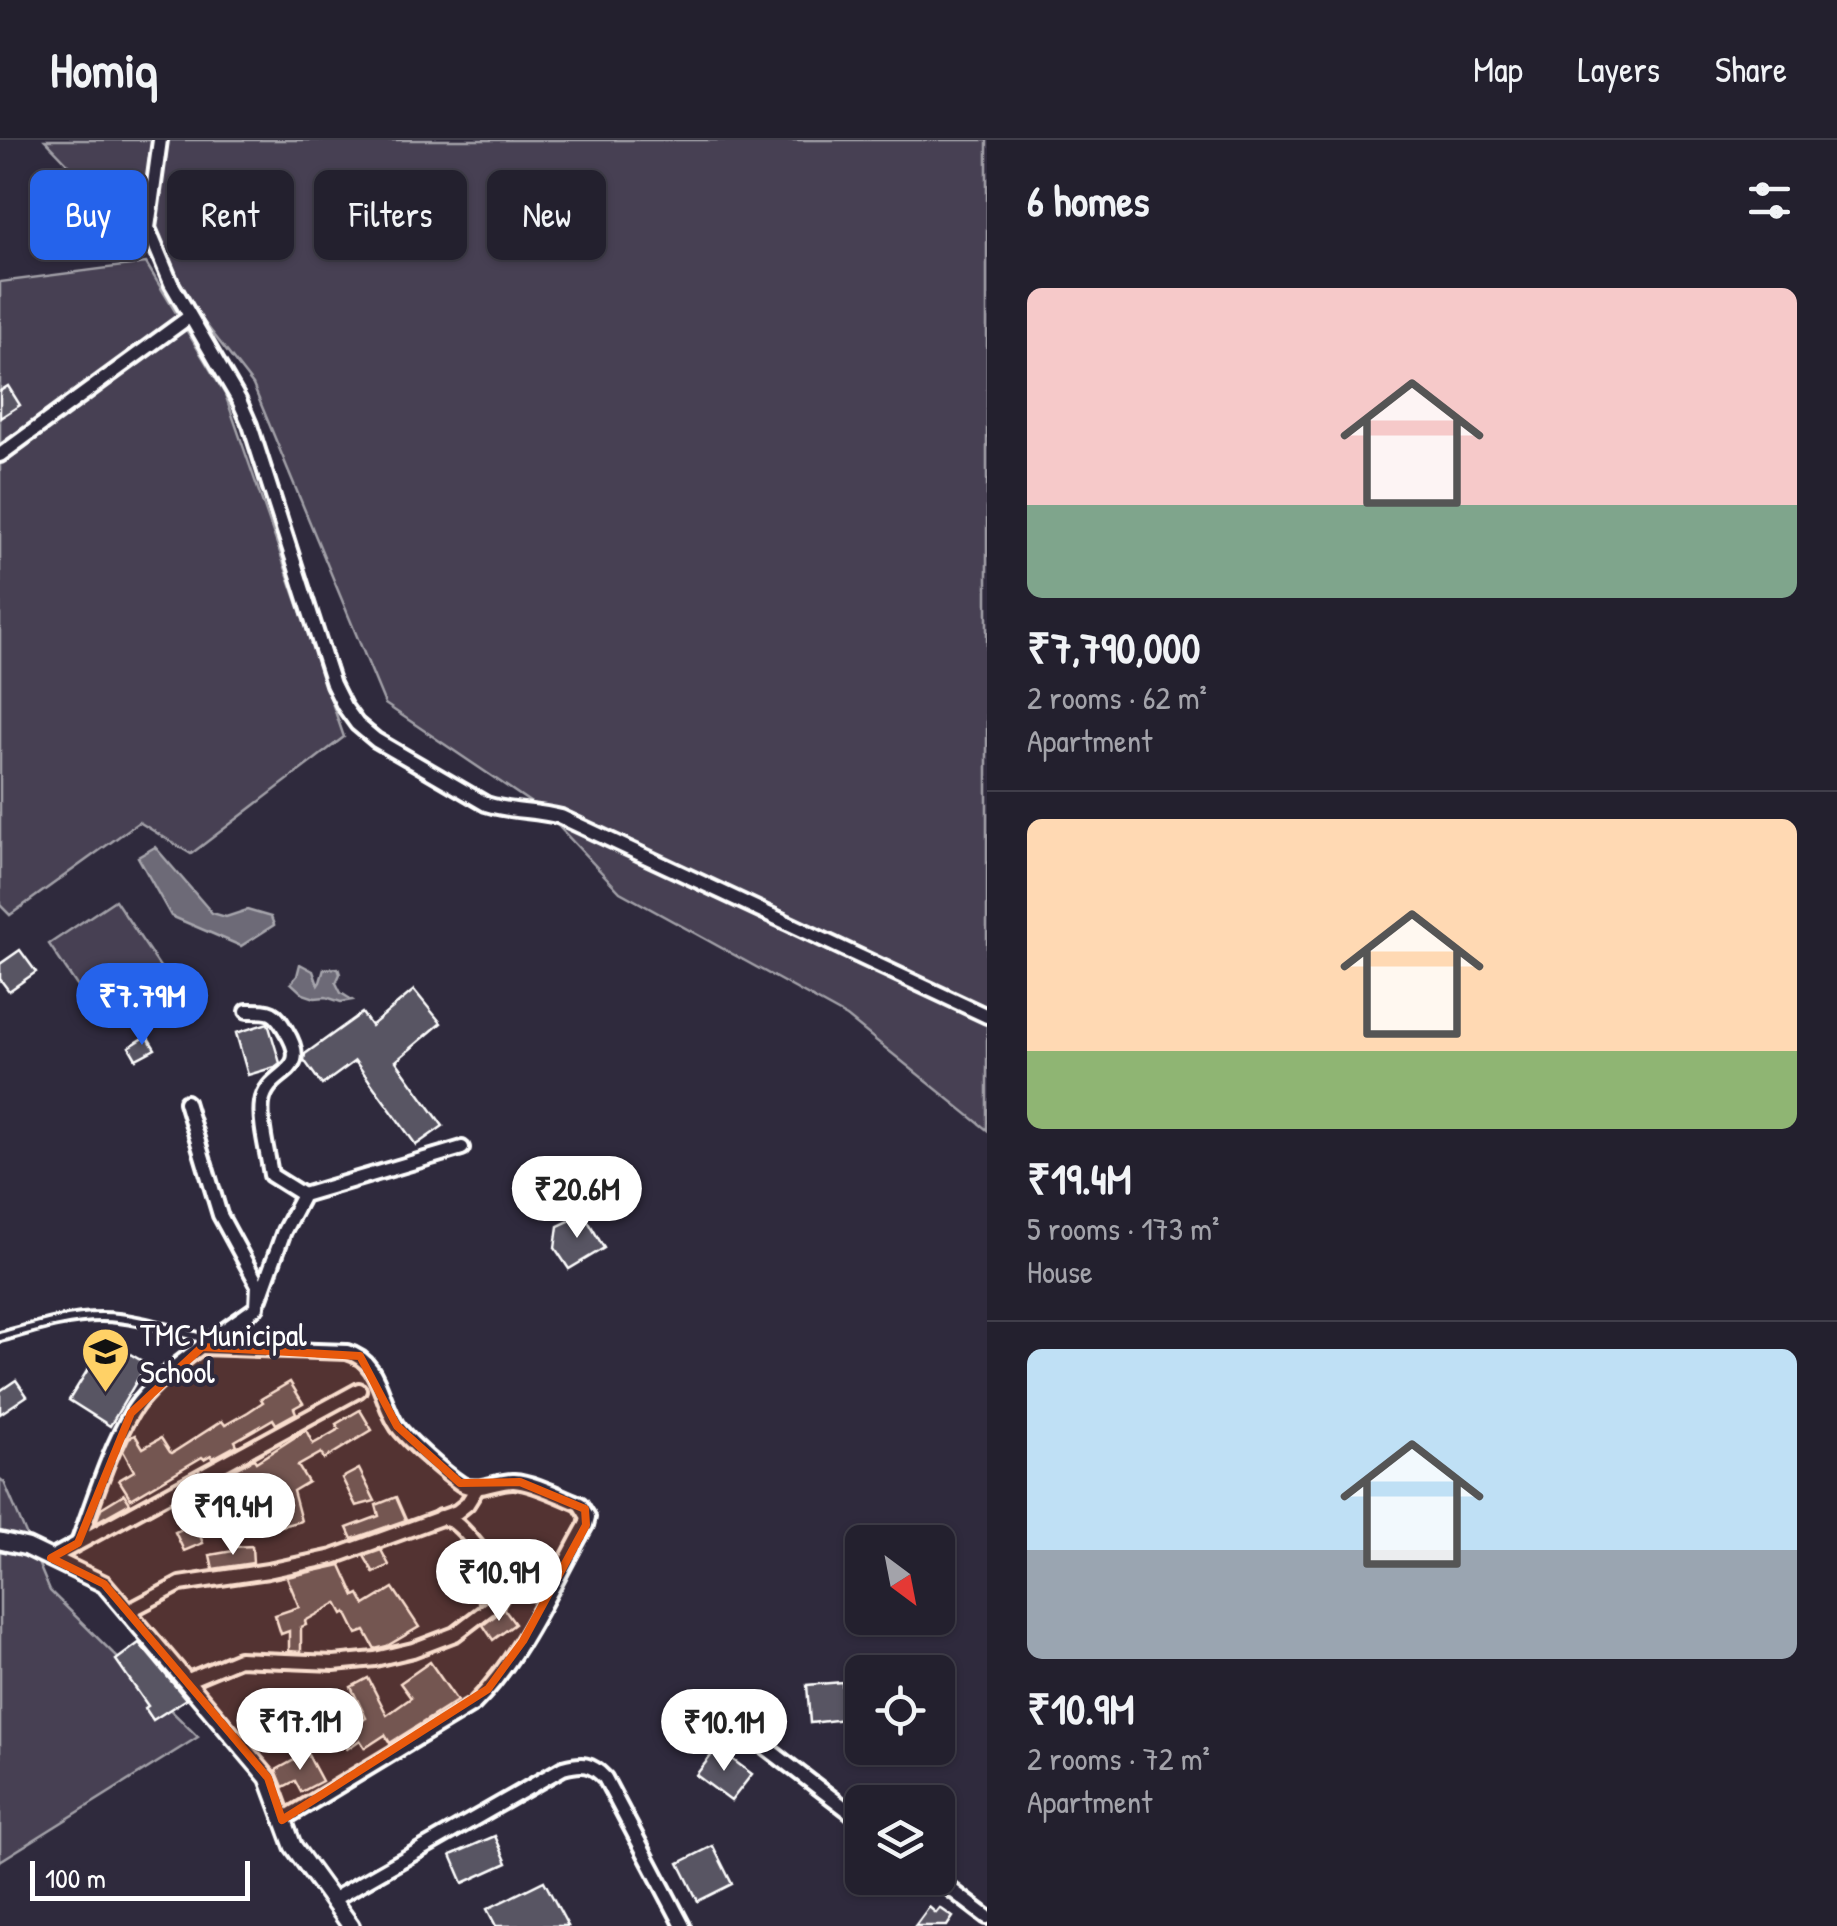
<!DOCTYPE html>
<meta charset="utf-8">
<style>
:root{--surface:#23202e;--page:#2b2836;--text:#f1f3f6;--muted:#a3a3aa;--line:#403e4a;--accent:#2563eb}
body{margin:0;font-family:"Patrick Hand",sans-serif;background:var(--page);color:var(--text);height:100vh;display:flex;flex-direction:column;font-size:38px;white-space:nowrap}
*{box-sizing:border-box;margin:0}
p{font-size:32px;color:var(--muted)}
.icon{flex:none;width:55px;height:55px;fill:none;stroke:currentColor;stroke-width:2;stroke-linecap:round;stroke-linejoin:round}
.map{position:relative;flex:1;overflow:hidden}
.panel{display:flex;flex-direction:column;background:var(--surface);width:850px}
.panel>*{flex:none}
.hud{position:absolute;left:30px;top:30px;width:805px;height:90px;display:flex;gap:20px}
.needle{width:65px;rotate:148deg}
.controls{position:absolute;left:845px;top:1385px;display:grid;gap:20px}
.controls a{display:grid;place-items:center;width:110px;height:110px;border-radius:15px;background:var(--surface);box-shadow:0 2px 8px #0004,0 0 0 2px var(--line);font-size:50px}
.scale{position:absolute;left:30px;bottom:25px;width:220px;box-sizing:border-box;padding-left:10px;border:5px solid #fff;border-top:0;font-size:28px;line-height:35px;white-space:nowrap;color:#fff;-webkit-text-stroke:8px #2f2a3d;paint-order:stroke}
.price{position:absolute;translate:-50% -85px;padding:0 22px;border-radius:35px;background:#fff;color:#222;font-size:32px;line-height:65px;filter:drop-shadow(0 2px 5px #0008)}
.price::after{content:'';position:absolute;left:50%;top:60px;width:30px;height:22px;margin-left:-15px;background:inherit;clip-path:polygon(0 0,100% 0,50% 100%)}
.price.current{background:var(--accent);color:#fff}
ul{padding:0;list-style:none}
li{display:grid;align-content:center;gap:20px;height:530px;padding:0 40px}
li+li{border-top:2px solid var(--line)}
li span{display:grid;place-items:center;height:310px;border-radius:15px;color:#555}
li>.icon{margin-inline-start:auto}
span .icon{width:180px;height:180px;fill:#fffc;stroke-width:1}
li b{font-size:42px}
h2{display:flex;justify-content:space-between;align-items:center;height:120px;padding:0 40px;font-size:42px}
.tag{padding:0 35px;border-radius:15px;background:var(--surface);box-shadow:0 2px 8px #0004,0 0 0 2px var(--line);font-size:35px;line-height:90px}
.tag.current{background:var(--accent);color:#fff}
header{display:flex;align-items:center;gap:60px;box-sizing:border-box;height:140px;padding:0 50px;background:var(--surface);border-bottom:2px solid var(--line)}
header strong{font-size:48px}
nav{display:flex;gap:55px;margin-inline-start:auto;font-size:35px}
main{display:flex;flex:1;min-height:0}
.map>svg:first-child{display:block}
.green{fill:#464152;stroke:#a2a0a8;stroke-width:2.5}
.water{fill:#6d6a77;stroke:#a7a6ad;stroke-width:2.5}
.building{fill:#595564;stroke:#fff;stroke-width:2.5}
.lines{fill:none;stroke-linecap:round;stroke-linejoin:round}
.service-casing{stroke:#fff;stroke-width:14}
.minor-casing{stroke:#fff;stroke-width:20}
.tertiary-casing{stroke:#fff;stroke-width:22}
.service{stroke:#2f2a3d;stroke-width:6}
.minor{stroke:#2f2a3d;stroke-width:12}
.tertiary{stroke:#2f2a3d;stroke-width:15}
.marked{fill:#e8590c;fill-opacity:0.2;stroke:#e8590c;stroke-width:8;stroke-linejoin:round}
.labels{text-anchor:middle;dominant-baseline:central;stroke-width:8;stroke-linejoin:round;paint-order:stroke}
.poi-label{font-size:32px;fill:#fff;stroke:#2f2a3d;text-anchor:start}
</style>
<header>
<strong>Homiq</strong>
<nav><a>Map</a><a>Layers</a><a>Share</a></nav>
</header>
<main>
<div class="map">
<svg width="987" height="1786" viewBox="0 0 987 1786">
<rect width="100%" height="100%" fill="#2f2a3d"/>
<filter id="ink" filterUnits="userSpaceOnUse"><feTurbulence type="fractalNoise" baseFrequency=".01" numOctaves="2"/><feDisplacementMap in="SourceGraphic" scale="20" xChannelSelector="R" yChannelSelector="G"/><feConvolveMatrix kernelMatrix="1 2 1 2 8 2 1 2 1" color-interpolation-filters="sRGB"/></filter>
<g filter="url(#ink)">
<g class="green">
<polygon points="45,0 987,0 987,990 847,877 620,752 546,673 385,564 253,245 137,96"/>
<polygon points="146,123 225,254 344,597 191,714 139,682 10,775 0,765 0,142"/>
<polygon points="115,760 160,827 128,848 98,877 49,804"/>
<polygon points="0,1339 4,1342 50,1451 198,1597 0,1721"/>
</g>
<g class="water">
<polygon points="155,707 212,773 226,777 247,770 271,777 274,785 241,806 171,776 138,717"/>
<polygon points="300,824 313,831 318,845 320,842 324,829 338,828 340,834 336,843 341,853 352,860 341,862 326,857 315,858 303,854 291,843 297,836"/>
</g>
<g class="building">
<polygon points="8,246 20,265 0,278 0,251"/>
<polygon points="20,810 36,832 9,851 0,839 0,824"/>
<polygon points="414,850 441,883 396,921 443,986 416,1005 355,921 322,945 304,920 305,914 362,873 371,886"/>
<polygon points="268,883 280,923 275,927 248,935 236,893"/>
<polygon points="147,896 155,909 136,919 129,907"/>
<polygon points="584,1074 604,1108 569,1129 555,1108 558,1086"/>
<polygon points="106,1200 142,1221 145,1227 110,1286 69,1260"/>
<polygon points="16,1240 27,1256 0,1274 0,1251"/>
<polygon points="290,1242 303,1263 294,1268 296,1273 276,1284 273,1279 235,1301 237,1305 213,1318 211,1315 204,1319 202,1317 131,1359 119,1340 134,1331 123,1311 129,1298 135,1295 143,1308 161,1298 170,1312 172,1313 222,1281 225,1285 248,1272 263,1262 261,1259"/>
<polygon points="360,1270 372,1290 324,1319 321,1313 298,1326 308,1342 293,1351 301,1381 273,1388 266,1366 255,1373 242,1352 230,1358 223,1346 228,1343 224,1335 254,1319 256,1322 306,1290 313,1304 339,1289 336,1284"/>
<polygon points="359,1329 375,1361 356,1366 342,1338"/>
<polygon points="124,1354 130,1363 96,1382 101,1368"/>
<polygon points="396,1357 406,1380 352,1399 347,1388 379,1376 376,1365"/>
<polygon points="195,1383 203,1403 184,1411 175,1392"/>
<polygon points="252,1406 253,1423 213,1429 210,1415 233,1411 232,1407"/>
<polygon points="381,1410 389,1425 374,1433 364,1416"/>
<polygon points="341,1425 355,1456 359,1454 365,1465 393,1448 419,1487 387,1506 375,1509 365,1491 357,1494 346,1472 343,1474 337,1463 305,1481 306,1485 301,1487 301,1512 289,1511 289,1491 281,1494 275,1475 299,1467 287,1437"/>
<polygon points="482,1437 492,1452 479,1463 467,1448"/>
<polygon points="504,1469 515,1484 493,1500 483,1485"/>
<polygon points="139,1503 186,1559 153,1580 145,1568 148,1566 116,1520"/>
<polygon points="430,1522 457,1561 390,1603 385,1595 365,1608 360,1600 347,1609 338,1595 366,1578 351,1547 368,1538 387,1575 411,1558 400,1543"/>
<polygon points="842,1542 845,1579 810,1583 807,1545"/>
<polygon points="327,1556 345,1589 331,1597 321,1579 313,1583 311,1579 278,1600 264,1577 283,1566 288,1574 301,1566"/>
<polygon points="717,1608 752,1634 731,1661 696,1635"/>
<polygon points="307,1613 322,1641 301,1652 295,1641 283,1647 276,1630"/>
<polygon points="495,1696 507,1723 463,1743 451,1715"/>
<polygon points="713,1706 732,1744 698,1761 679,1723"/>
<polygon points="544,1741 568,1786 496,1786 487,1769"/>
<polygon points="929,1767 936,1773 940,1768 953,1777 947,1786 915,1786"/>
</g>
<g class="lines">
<defs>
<path id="service" d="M0,1197C33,1188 66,1177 101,1177C137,1177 174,1191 209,1200"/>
<g id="minor">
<path d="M160,0L148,88L171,143L239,260L250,285L333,544L344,566L357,584L376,600L486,664C510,672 536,670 561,677L987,876"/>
<polyline points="0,315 189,177"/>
<path d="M247,871C271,871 274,870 286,891C314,936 267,928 262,963C259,982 268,1014 271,1035L303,1055"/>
<polyline points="260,1158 284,1091 303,1055 462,1008"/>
<path d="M202,1207L347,1212C381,1221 380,1261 397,1286C408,1301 446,1334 461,1344C478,1354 496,1340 514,1341C533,1342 562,1357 580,1364L588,1377L586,1385C552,1445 523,1515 474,1564L282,1680"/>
<path d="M78,1403C93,1363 110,1307 132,1272C155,1235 221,1193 257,1167L258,1145L220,1075L186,962"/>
<polyline points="51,1418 359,1250"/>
<polyline points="127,1472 180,1444 268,1431 333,1417 457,1372 467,1364 477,1348"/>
<path d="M186,1541L239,1519L334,1523L375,1519L413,1510L455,1494L497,1462C501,1457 504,1454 504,1447C503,1436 465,1390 455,1383C451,1380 445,1379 440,1377"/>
<polyline points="764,1606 862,1681"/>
<polyline points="936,1738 987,1777"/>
<path d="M332,1760L563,1628C582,1623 591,1623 605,1638L683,1786"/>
</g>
<polyline id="tertiary" points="0,1401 27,1407 104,1444 268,1638 293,1706 351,1786"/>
</defs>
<use href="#service" class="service-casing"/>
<use href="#minor" class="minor-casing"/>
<use href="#tertiary" class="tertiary-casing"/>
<use href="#service" class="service"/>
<use href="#minor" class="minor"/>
<use href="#tertiary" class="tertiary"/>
</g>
</g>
<path class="marked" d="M202,1207L360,1216L397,1286L460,1343L520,1342L585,1369L586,1385L523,1501L488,1549L282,1680L268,1638L104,1444L51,1418L78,1403L131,1273Z"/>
<defs>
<symbol id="school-pin" viewBox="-11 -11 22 30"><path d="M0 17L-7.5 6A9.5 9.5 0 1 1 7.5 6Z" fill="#ffd166" stroke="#2f2a3d"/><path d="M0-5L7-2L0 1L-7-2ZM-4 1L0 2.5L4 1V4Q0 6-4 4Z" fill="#111"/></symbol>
</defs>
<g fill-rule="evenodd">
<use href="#school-pin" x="78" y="1184" width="55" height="75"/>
</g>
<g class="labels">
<g class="poi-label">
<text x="140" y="1194">TMC Municipal<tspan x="140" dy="37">School</tspan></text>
</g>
</g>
</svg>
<div class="controls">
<a><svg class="needle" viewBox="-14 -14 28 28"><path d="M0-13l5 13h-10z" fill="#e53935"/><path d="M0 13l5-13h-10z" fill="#a3a3aa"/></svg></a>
<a><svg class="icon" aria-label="locate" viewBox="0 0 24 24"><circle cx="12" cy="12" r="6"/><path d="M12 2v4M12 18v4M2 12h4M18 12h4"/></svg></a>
<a><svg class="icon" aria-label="layers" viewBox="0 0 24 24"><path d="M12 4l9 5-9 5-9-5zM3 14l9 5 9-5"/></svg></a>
</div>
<div class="scale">100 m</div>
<b class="price current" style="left:142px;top:908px">₹7.79M</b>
<b class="price" style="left:577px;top:1101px">₹20.6M</b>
<b class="price" style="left:233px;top:1418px">₹19.4M</b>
<b class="price" style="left:499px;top:1484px">₹10.9M</b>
<b class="price" style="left:300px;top:1633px">₹17.1M</b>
<b class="price" style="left:724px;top:1634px">₹10.1M</b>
<div class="hud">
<a class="tag current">Buy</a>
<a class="tag">Rent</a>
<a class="tag">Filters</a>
<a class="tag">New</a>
</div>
</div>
<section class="panel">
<h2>6 homes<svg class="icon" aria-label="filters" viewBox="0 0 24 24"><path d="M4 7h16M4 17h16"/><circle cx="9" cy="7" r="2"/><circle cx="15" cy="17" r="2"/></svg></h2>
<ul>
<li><span style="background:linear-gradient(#f6c9c9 70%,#7fa58c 0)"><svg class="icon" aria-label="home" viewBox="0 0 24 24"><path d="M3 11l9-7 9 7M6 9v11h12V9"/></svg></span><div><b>₹7,790,000</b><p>2 rooms · 62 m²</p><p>Apartment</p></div></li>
<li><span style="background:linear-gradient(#ffd9b3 75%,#8fb573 0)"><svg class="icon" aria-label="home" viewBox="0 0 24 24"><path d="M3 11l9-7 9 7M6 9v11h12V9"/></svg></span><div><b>₹19.4M</b><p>5 rooms · 173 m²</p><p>House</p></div></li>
<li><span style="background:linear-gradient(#bfe0f5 65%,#9aa5b1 0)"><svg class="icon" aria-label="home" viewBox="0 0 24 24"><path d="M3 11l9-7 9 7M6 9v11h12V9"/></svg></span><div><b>₹10.9M</b><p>2 rooms · 72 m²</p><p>Apartment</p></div></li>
</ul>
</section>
</main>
